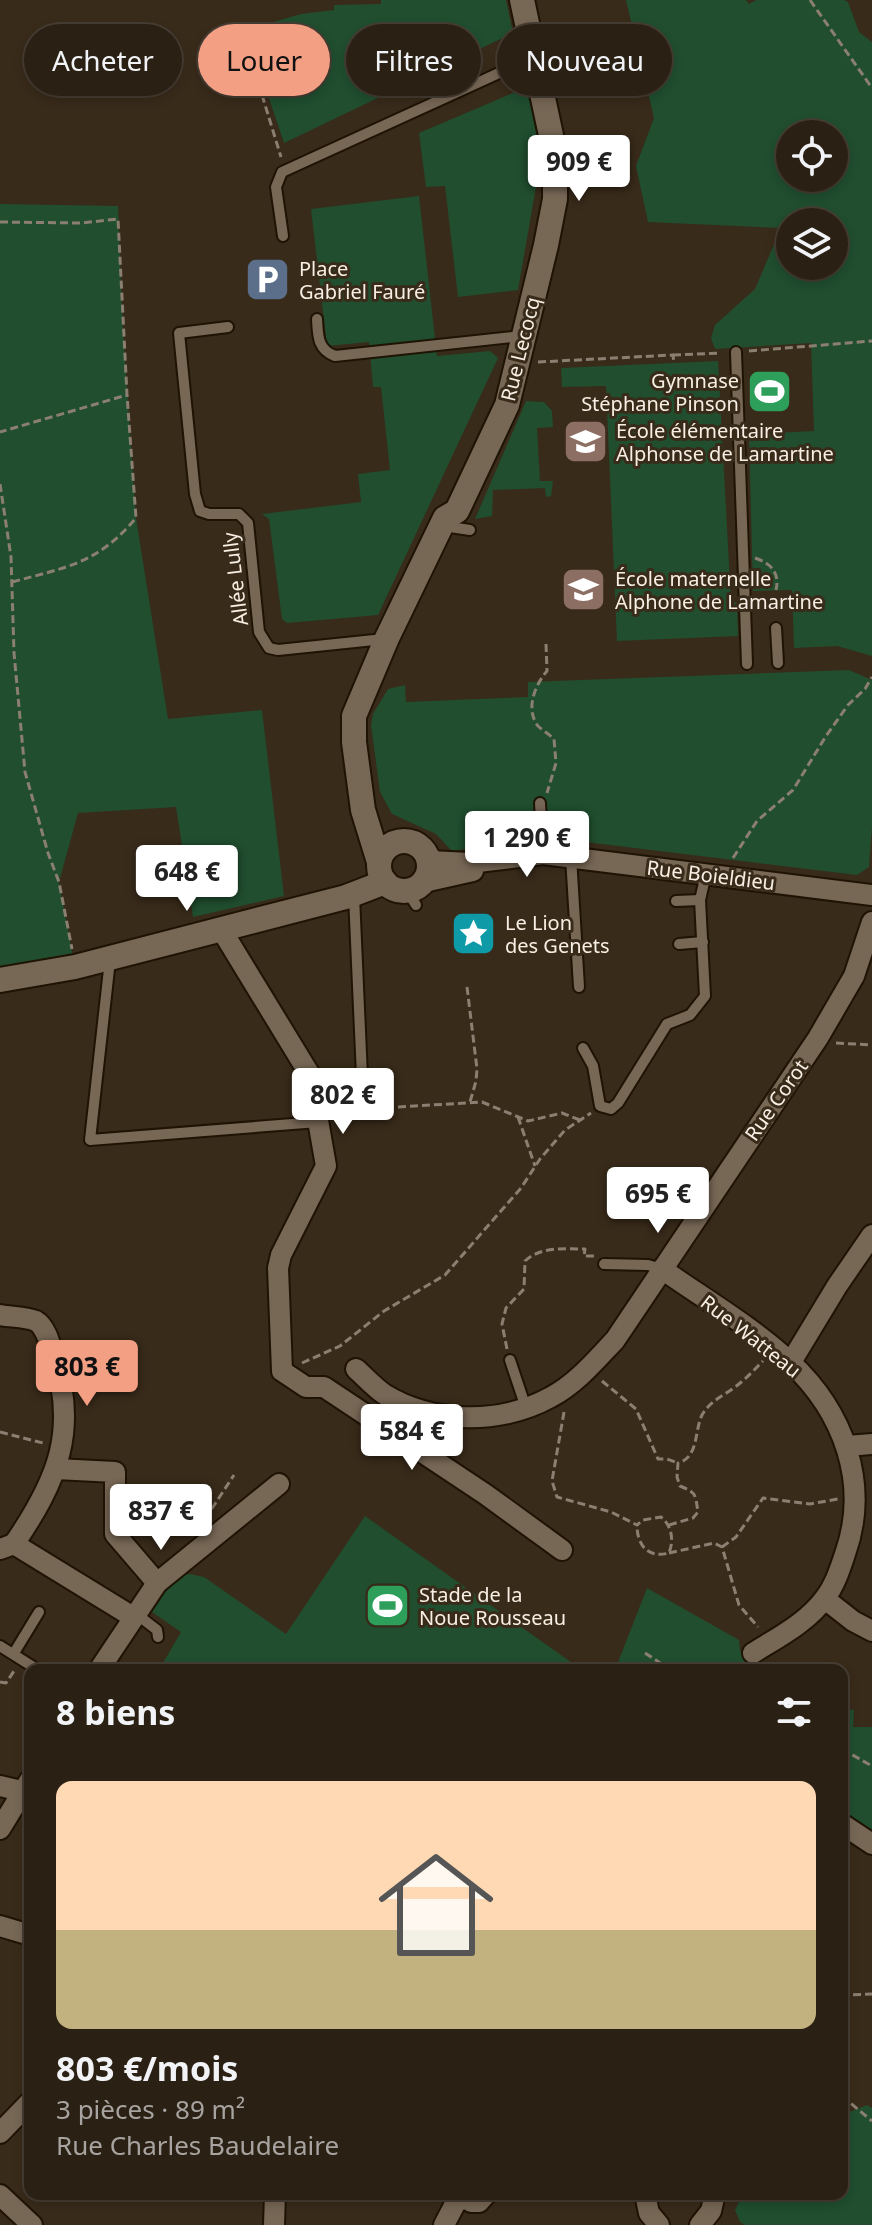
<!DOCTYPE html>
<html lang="fr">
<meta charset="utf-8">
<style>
:root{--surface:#2b2014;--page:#372d22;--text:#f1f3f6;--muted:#a6a3a0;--line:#473e34;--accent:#f39f84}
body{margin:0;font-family:"Noto Sans",sans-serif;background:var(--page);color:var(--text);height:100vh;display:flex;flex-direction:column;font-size:30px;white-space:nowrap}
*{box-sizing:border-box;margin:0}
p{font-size:26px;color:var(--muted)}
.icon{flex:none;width:44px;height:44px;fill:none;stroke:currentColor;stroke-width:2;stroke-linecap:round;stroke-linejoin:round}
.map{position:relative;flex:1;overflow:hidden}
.panel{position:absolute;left:24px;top:1664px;width:824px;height:536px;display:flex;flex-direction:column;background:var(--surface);border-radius:16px;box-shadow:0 4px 12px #0003,0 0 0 2px var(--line)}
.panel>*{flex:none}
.top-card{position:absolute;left:24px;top:24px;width:824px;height:72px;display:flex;gap:16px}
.controls{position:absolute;left:776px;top:120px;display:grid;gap:16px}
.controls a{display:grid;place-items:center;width:72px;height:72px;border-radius:50%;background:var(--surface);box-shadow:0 4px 12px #0003,0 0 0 2px var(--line);font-size:40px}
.price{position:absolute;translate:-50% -68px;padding:0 18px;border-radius:8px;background:#fff;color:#222;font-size:26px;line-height:52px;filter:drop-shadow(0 2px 4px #0008)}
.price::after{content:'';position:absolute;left:50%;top:48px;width:24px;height:18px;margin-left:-12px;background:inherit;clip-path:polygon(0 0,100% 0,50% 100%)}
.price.active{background:var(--accent);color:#111}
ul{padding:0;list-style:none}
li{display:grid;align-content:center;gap:16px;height:424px;padding:0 32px}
li span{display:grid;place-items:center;height:248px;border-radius:16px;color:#555}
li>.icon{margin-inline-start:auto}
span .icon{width:144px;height:144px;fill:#fffc;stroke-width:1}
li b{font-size:34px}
h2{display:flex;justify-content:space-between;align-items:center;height:96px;padding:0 32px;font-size:34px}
.tag{padding:0 28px;border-radius:36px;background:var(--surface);box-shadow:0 4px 12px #0003,0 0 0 2px var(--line);font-size:28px;line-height:72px}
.tag.active{background:var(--accent);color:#111}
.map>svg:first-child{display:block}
.green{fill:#204e2f;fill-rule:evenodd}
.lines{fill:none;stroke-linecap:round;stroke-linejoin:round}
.service-casing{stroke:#1f1304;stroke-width:14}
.minor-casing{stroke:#1f1304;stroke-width:24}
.tertiary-casing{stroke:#1f1304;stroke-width:28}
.path{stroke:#8b7f71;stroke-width:3;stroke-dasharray:8 4;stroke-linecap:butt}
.service{stroke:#776755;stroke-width:10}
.minor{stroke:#776755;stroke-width:20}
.tertiary{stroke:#776755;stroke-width:24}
.labels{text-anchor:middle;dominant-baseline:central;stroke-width:6;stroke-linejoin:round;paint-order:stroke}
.poi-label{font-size:20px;fill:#f8efe4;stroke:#392b1a;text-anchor:start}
.street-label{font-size:20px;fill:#f8efe4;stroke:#392b1a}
</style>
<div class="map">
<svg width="872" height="2225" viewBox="0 0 872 2225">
<rect width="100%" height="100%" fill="#392b1a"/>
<g class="green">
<polygon points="381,0 506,0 513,33 284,143 246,30 301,14 334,10 334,5 381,4"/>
<path d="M626,0H746L749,4L756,0H844L848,2L859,32L872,42V656L837,646L794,648L792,590L753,591L749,434L814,431L811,343L715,349L711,338L715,325L755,289L781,228L648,222L636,166L654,118ZM790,134H834V178H790ZM790,222H834V266H790Z"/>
<polygon points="527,87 541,158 518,290 458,297 445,186 426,187 419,133"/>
<polygon points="419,196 437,356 490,351 498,358 378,615 287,623 282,619 269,519 262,514 361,502 358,474 390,470 381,387 373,387 369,342 327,346 311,209"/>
<polygon points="0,204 118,206 123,330 136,518 168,719 262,710 284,896 193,917 176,807 78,813 59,882 75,967 0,980"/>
<polygon points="718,361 731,601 737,603 738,636 617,641 606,386 562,387 561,368"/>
<polygon points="526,401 544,402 552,411 553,427 537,428 540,481 553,481 551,496 546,497 545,488 493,490 492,516 475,519"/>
<polygon points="849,670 872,680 872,827 869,867 857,875 569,840 521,841 452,851 436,834 392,814 380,792 371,725 373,714 388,689 405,685 406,702 528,697 528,682"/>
<polygon points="365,1516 582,1670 159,1670 181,1632 146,1608 175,1576 190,1574 204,1577 286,1634"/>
<polygon points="647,1588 739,1640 740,1651 753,1653 752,1664 771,1670 615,1670"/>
<polygon points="842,1708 854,1710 853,1727 872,1727 872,1834 842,1814"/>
<polygon points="867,2105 872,2108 872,2225 745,2225 740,2222 735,2210 743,2194 842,2194 842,2115"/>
</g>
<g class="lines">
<defs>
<g id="service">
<polyline points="283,236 276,187 282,172 534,57"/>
<path d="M317,319C318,335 317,349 335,356L522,336"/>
<polyline points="228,327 179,333 195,494 200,511 209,514 239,514 248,523 259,632 269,648 278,650 384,639"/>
<polyline points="736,352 747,664"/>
<polyline points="443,526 470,530"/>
<polyline points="776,628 778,663"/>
<polyline points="540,803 543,854"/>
<polyline points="571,857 579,987"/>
<polyline points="407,891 416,905"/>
<polyline points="354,896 362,1076"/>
<polyline points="676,901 700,900"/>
<polyline points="679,944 703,942"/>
<polyline points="110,960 90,1140 318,1122"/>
<polyline points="583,1048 593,1066 600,1106 611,1109 618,1103 667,1024 690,1015 705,996 700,900 706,874"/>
<polyline points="604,1264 648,1265 662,1269"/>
<polyline points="510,1360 526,1408"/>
<polyline points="135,1613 157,1630 158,1637"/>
<polyline points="0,1646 38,1670"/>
<polyline points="14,1653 39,1612"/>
</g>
<g id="minor">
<polyline points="429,861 470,863 543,854 872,895"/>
<polyline points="424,882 473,871"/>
<polyline points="221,929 310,1075 326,1166 281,1255 278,1268 282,1371 306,1387 324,1387 485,1494 562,1550"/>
<path d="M662,1269C703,1298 754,1328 790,1362C844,1412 870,1484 845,1554C840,1569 835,1585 825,1598C808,1622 777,1638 753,1653"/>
<path d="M0,1315C11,1317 27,1317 36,1321C46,1327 50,1344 53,1354C79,1430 57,1481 14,1544"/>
<polyline points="791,1362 837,1286 872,1235"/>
<path d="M356,1369C365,1377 374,1387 384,1394C433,1424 500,1425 551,1397C576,1384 596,1360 615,1340L818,1038L854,976L872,922"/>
<polyline points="847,1446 872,1444"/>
<polyline points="56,1469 115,1472 115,1534 157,1583"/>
<polyline points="0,1549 14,1544 133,1617"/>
<polyline points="825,1599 853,1621 872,1631"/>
<polyline points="99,1670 157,1583 279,1484"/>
<polyline points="0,1786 30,1793"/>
<polyline points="842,1824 872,1844"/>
<polyline points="0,1829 30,1780"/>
<polyline points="0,1926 30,1935"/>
<polyline points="0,2133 30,2102"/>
<polyline points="463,2194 471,2202 479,2202 486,2194"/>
<polyline points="645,2194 649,2213 659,2225"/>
<polyline points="0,2195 32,2225"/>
<polyline points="274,2225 275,2194"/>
<polyline points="444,2225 456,2202 465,2198"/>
<polyline points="700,2225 711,2211 715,2194"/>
</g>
<g id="tertiary">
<circle cx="404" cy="866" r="25"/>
<polyline points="379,862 363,810 354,742 354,716 387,638 445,518 457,511 507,405 546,245 555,199 555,154 522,0"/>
<polyline points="0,980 75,967 346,897 385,882"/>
</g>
</defs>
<use href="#service" class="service-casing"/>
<use href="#minor" class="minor-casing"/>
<use href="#tertiary" class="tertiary-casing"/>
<g class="path">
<polyline points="810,0 872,88"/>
<polyline points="255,72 281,157"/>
<polyline points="0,222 81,223 118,219 127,395 0,432"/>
<polyline points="749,351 872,341"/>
<polyline points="673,355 721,353"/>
<polyline points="538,362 673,355 674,363"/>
<polyline points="0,484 11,557 14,653 25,772 48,853 59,882 72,949"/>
<path d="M755,558C771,563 780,573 776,590"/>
<path d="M12,582C67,567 97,564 136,518L127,395"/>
<path d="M546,644L547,671C535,685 525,709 538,726C542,730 549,734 554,739L556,763L547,793"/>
<polyline points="733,858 757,821 793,790 826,736 848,705 865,689 872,677"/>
<polyline points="467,987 477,1069 476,1081 470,1102"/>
<polyline points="836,1043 872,1045"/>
<polyline points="398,1107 482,1102 528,1121 562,1113 580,1120"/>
<polyline points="518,1117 535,1166"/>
<path d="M507,1349L502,1324L506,1308L524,1289L525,1261C541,1246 564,1249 585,1249L584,1256H595"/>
<polyline points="302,1363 340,1346 384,1311 445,1275 521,1188 540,1159 565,1130 591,1113"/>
<polyline points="602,1381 636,1409 658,1459 667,1459 678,1463"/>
<path d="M564,1412L552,1481L557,1497L611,1512L637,1525L643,1520L661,1517C672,1526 674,1540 669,1553C647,1559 637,1544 637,1525"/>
<polyline points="0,1432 43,1443"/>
<polyline points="205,1519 234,1475"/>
<path d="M669,1525L693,1518L698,1512C695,1494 697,1493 680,1486L677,1477L678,1463C699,1457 694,1432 702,1415C710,1401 723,1396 735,1387C746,1379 754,1370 763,1361"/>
<polyline points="722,1547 736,1537 763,1498 810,1504 838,1499"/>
<polyline points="669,1553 714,1543 722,1547 739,1605 758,1627"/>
<polyline points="645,1653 671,1670"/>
<polyline points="0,1682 6,1683 14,1671"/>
<polyline points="842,1749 872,1766"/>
<polyline points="842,1991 850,1995 872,1994"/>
<polyline points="842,2096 872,2121"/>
</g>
<use href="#service" class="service"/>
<use href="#minor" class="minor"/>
<use href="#tertiary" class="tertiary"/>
</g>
<defs>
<symbol id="parking-square" viewBox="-11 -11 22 22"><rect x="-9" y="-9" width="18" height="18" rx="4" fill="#5c6f8a" stroke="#392b1a"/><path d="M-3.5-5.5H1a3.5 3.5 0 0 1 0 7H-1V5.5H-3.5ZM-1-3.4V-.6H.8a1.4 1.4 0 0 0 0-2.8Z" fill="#fff"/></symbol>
<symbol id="stadium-square" viewBox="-11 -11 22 22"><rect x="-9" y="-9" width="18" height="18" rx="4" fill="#2e9e5b" stroke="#392b1a"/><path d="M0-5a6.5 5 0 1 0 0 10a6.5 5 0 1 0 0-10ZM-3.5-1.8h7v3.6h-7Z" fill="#fff"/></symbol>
<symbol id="school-square" viewBox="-11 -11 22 22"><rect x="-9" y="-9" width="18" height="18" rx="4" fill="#8d6e63" stroke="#392b1a"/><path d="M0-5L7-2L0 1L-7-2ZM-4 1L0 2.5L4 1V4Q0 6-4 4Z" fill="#fff"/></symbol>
<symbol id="sight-square" viewBox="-11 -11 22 22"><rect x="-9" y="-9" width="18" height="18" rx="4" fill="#0f9aa8" stroke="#392b1a"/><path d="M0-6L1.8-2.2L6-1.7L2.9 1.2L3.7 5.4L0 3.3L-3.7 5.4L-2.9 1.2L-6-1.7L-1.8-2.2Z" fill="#fff"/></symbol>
</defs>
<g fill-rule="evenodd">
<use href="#parking-square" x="242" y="254" width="51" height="51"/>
<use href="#stadium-square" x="744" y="366" width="51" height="51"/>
<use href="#school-square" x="560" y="416" width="51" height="51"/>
<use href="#school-square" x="558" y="564" width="51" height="51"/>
<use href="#sight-square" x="448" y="908" width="51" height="51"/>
<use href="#stadium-square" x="362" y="1580" width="51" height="51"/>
</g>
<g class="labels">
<g class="poi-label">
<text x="299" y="268">Place<tspan x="299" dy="23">Gabriel Fauré</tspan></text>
<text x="739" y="380" text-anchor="end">Gymnase<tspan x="739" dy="23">Stéphane Pinson</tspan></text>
<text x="616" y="430">École élémentaire<tspan x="616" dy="23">Alphonse de Lamartine</tspan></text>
<text x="615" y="578">École maternelle<tspan x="615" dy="23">Alphone de Lamartine</tspan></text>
<text x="505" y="922">Le Lion<tspan x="505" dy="23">des Genets</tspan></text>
<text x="419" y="1594">Stade de la<tspan x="419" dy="23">Noue Rousseau</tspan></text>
</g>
<g class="street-label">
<text transform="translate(520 349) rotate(-76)">Rue Lecocq</text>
<text transform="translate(235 579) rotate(-97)">Allée Lully</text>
<text transform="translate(711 875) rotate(7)">Rue Boieldieu</text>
<text transform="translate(776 1100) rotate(-55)">Rue Corot</text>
<text transform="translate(751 1336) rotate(38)">Rue Watteau</text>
</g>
</g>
</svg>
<div class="controls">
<a><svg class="icon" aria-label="locate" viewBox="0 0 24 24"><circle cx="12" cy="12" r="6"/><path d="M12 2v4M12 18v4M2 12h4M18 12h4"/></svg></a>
<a><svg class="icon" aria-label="layers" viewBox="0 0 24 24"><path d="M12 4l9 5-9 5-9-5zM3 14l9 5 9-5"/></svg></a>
</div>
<b class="price" style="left:579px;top:203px">909 €</b>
<b class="price" style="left:527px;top:879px">1 290 €</b>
<b class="price" style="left:187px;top:913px">648 €</b>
<b class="price" style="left:343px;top:1136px">802 €</b>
<b class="price" style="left:658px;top:1235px">695 €</b>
<b class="price active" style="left:87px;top:1408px">803 €</b>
<b class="price" style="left:412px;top:1472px">584 €</b>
<b class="price" style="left:161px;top:1552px">837 €</b>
<div class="top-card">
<a class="tag">Acheter</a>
<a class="tag active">Louer</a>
<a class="tag">Filtres</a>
<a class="tag">Nouveau</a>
</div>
<section class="panel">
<h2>8 biens<svg class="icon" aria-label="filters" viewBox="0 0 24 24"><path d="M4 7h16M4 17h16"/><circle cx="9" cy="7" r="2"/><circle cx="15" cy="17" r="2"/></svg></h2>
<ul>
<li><span style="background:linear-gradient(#ffd9b3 60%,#c2b280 0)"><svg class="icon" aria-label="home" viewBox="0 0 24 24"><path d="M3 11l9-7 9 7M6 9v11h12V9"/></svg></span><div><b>803 €/mois</b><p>3 pièces · 89 m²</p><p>Rue Charles Baudelaire</p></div></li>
</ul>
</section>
</div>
